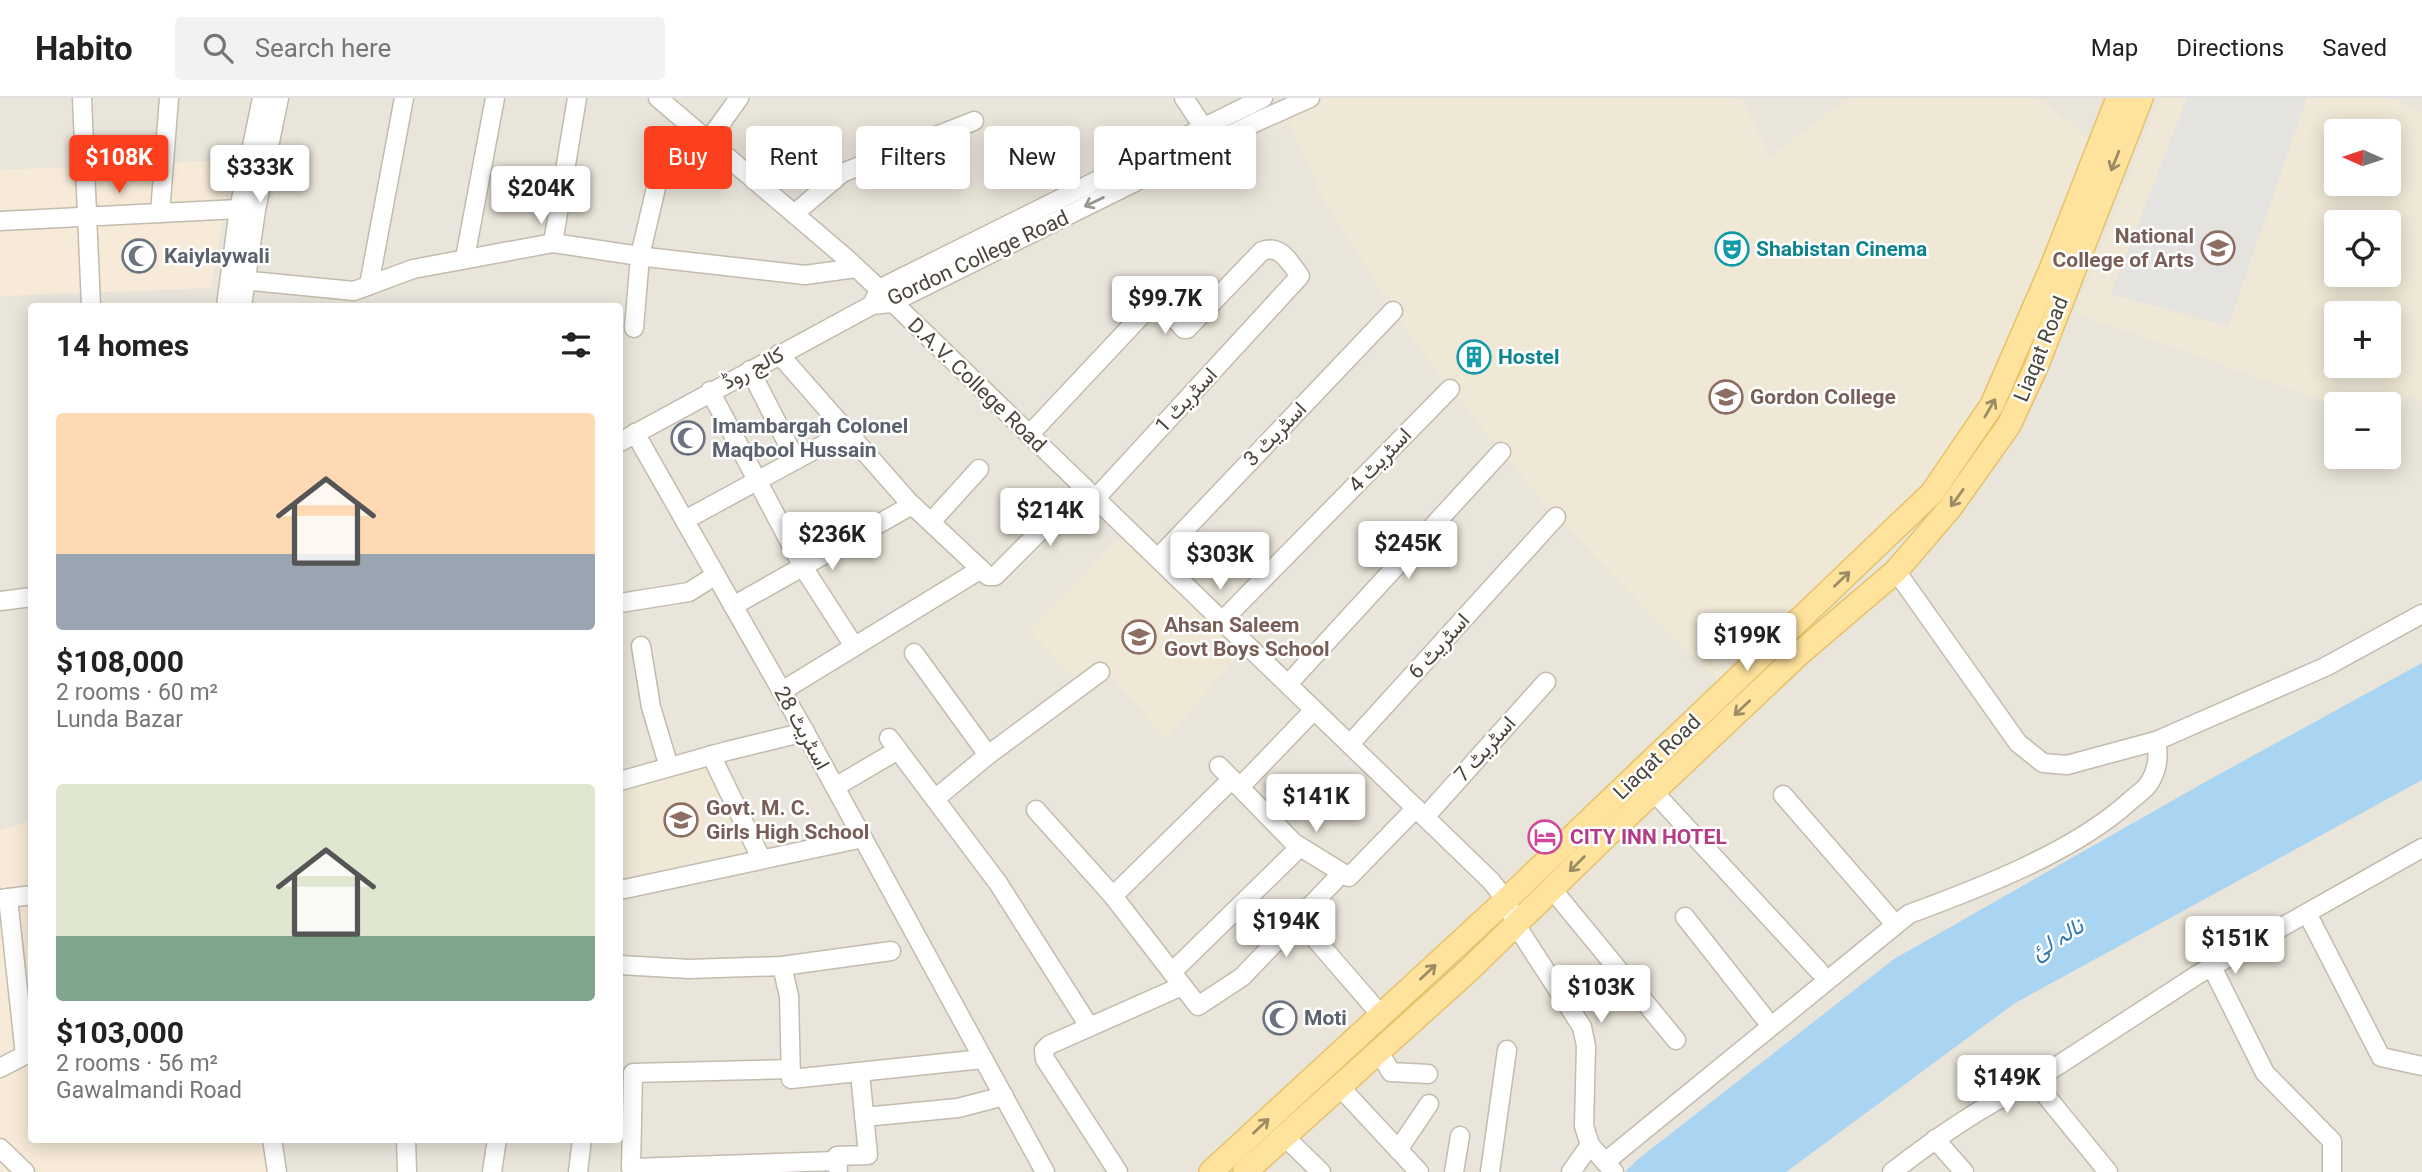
<!DOCTYPE html>
<meta charset="utf-8">
<style>
:root{--surface:#fff;--page:#f2f2f2;--text:#222;--muted:#767676;--line:#e0e0e0;--accent:#fc3f1d}
body{margin:0;font-family:Roboto,Vazirmatn,sans-serif;background:var(--page);color:var(--text);height:100vh;display:flex;flex-direction:column;font-size:26px;white-space:nowrap}
*{box-sizing:border-box;margin:0}
p{font-size:23px;color:var(--muted)}
.icon{flex:none;width:38px;height:38px;fill:none;stroke:currentColor;stroke-width:2;stroke-linecap:round;stroke-linejoin:round}
.map{position:relative;flex:1;overflow:hidden}
.side{position:absolute;left:28px;top:205px;width:595px;height:840px;display:flex;flex-direction:column;background:var(--surface);border-radius:7px;box-shadow:0 4px 18px #0003}
.side>*{flex:none}
.hud{position:absolute;left:644px;top:28px;width:665px;height:63px;display:flex;gap:14px}
.needle{width:46px;rotate:273deg}
.fabs{position:absolute;left:2324px;top:21px;display:grid;gap:14px}
.fabs a{display:grid;place-items:center;width:77px;height:77px;border-radius:7px;background:var(--surface);box-shadow:0 4px 18px #0003;font-size:35px}
.price{position:absolute;translate:-50% -60px;padding:0 16px;border-radius:7px;background:#fff;color:#222;font-size:23px;line-height:46px;filter:drop-shadow(0 2px 4px #0008)}
.price::after{content:'';position:absolute;left:50%;top:42px;width:21px;height:16px;margin-left:-10px;background:inherit;clip-path:polygon(0 0,100% 0,50% 100%)}
.price.active{background:var(--accent);color:#fff}
ul{padding:0;list-style:none}
li{display:grid;align-content:center;gap:14px;height:371px;padding:0 28px}
li span{display:grid;place-items:center;height:217px;border-radius:7px;color:#555}
li>.icon{margin-inline-start:auto}
span .icon{width:126px;height:126px;fill:#fffc;stroke-width:1}
li b{font-size:30px}
h2{display:flex;justify-content:space-between;align-items:center;height:84px;padding:0 28px;font-size:30px}
.tag{padding:0 24px;border-radius:7px;background:var(--surface);box-shadow:0 4px 18px #0003;font-size:24px;line-height:63px}
.tag.active{background:var(--accent);color:#fff}
header{display:flex;align-items:center;gap:42px;box-sizing:border-box;height:98px;padding:0 35px;background:var(--surface);border-bottom:2px solid var(--line)}
header strong{font-size:33px}
nav{display:flex;gap:38px;margin-inline-start:auto;font-size:24px}
.search{width:490px;height:63px;background:var(--page);display:flex;align-items:center;gap:18px;box-sizing:border-box;padding:0 24px;border-radius:7px;color:var(--muted);font-size:26px}
.map>svg:first-child{display:block}
.residential{fill:#eae5da;fill-rule:evenodd}
.commercial{fill:#f7ead8}
.education{fill:#efe8d6;fill-rule:evenodd}
.parking{fill:#e5e3e0}
.water{fill:#a9d4f2}
.lines{fill:none;stroke-linecap:round;stroke-linejoin:round}
.minor-casing{stroke:#c2bbae;stroke-width:21}
.major-casing{stroke:#e6c16a;stroke-width:26}
.minor{stroke:#fff;stroke-width:18}
.major{stroke:#ffe39c;stroke-width:23}
.oneway{stroke:#9c8c66}
.oneway2{stroke:#9c9892}
.labels{text-anchor:middle;dominant-baseline:central;stroke-width:5;stroke-linejoin:round;paint-order:stroke}
.education-label{font-size:21px;font-weight:bold;fill:#785e54;stroke:#fff;text-anchor:start}
.culture-label{font-size:21px;font-weight:bold;fill:#0d838f;stroke:#fff;text-anchor:start}
.worship-label{font-size:21px;font-weight:bold;fill:#5b616d;stroke:#fff;text-anchor:start}
.street-label{font-size:21px;fill:#4b4439;stroke:#fff}
.hotel-label{font-size:21px;font-weight:bold;fill:#b23c85;stroke:#fff;text-anchor:start}
.water-label{font-size:23px;font-style:italic;fill:#2e7ab2;stroke:#fff}
</style>
<header>
<strong>Habito</strong>
<div class="search"><svg class="icon" aria-label="search" viewBox="0 0 24 24"><circle cx="10" cy="10" r="6"/><path d="M15 15l6 6"/></svg>Search here</div>
<nav><a>Map</a><a>Directions</a><a>Saved</a></nav>
</header>
<div class="map">
<svg width="2422" height="1074" viewBox="0 0 2422 1074">
<rect width="100%" height="100%" fill="#f6f3ec"/>
<path class="residential" d="M0,0H2422V1074H0ZM2336,33H2389V86H2336ZM2336,124H2389V177H2336ZM32,208H620V1041H32ZM2336,215H2389V268H2336ZM2336,306H2389V359H2336Z"/>
<g class="commercial">
<polygon points="232,62 211,190 0,198 0,72"/>
<polygon points="31,722 32,1041 272,1041 277,1074 0,1074 0,733"/>
</g>
<g class="education">
<polygon points="1279,0 1741,0 1770,59 1849,0 2039,0 2099,49 1992,307 1932,395 1726,592 1556,419 1450,291 1403,227 1323,101"/>
<path d="M2160,0H2392L2422,14V304L2408,297L2394,327L2389,325V306L2336,307L2075,215ZM2336,33H2389V86H2336ZM2336,124H2389V177H2336ZM2336,215H2389V268H2336Z"/>
<polygon points="1128,431 1248,546 1166,641 1106,573 1082,588 1029,533"/>
<polygon points="711,657 761,760 620,792 620,683"/>
</g>
<polygon class="parking" points="2187,0 2307,0 2228,228 2111,196"/>
<polygon class="water" points="2422,565 2422,682 2015,905 1786,1074 1625,1074 1637,1062 1894,861 2207,683"/>
<g class="lines">
<defs>
<g id="minor">
<polyline points="82,0 91,208"/>
<polyline points="658,0 846,160 879,191 1491,783 1506,802 1516,827 1582,929 1586,948 1584,1028 1590,1047 1614,1074"/>
<polyline points="1184,0 1204,30"/>
<polyline points="708,43 739,0"/>
<polyline points="160,115 169,0"/>
<polyline points="794,116 842,75 974,23"/>
<polyline points="0,123 239,111"/>
<polyline points="553,145 577,0"/>
<polyline points="465,160 495,0"/>
<polyline points="230,181 354,193 413,171 553,145 646,159 805,177 856,170"/>
<polyline points="369,187 404,0"/>
<polyline points="879,191 1263,0"/>
<polyline points="872,207 891,205 1256,24 1310,0"/>
<polyline points="226,208 239,111 262,0"/>
<polyline points="242,208 256,112 279,0"/>
<polyline points="634,230 640,158 662,64"/>
<polyline points="779,256 908,403 988,478 995,478 1084,389"/>
<polyline points="750,272 796,362"/>
<polyline points="710,293 803,469 854,548"/>
<polyline points="635,335 805,634 1045,1074"/>
<path d="M1029,337L1153,205L1163,207L1184,231H1187L1262,153C1281,146 1289,164 1300,178L1096,400"/>
<polyline points="620,344 872,207 876,198"/>
<polyline points="685,422 847,334"/>
<polyline points="931,424 979,371"/>
<polyline points="1158,460 1393,213"/>
<polyline points="1896,473 2018,645 2043,665 2067,667 2156,643 2325,569 2422,516"/>
<polyline points="0,503 32,499"/>
<polyline points="620,505 689,494 716,477"/>
<polyline points="733,508 912,407"/>
<polyline points="1222,523 1450,291"/>
<polyline points="641,548 651,609 669,669"/>
<polyline points="914,555 988,657"/>
<polyline points="1288,586 1501,354"/>
<polyline points="782,593 981,471"/>
<polyline points="889,640 998,785 1089,928"/>
<polyline points="1350,646 1556,419"/>
<polyline points="711,657 761,760"/>
<polyline points="1219,668 1294,745 1349,779 1416,710"/>
<polyline points="620,683 727,653 805,634"/>
<polyline points="835,689 898,652"/>
<polyline points="1240,689 1314,612"/>
<polyline points="1653,693 1819,873"/>
<polyline points="1783,697 1895,826"/>
<polyline points="935,701 988,657 1100,574"/>
<polyline points="1036,712 1113,798 1198,908 1242,879 1342,775"/>
<polyline points="1425,719 1546,584"/>
<polyline points="1552,791 1676,942"/>
<polyline points="620,792 863,740"/>
<polyline points="1113,798 1232,681"/>
<polyline points="8,800 25,957"/>
<polyline points="0,801 32,797"/>
<polyline points="2307,815 2381,959 2422,968"/>
<polyline points="1685,819 1771,928"/>
<polyline points="1298,821 1381,917"/>
<polyline points="620,867 689,871 782,868 891,853"/>
<polyline points="782,868 789,898 791,981 983,961"/>
<polyline points="2212,869 2265,975 2332,1043 2332,1074"/>
<polyline points="1172,874 1300,749"/>
<polyline points="1379,954 1391,974 1428,976"/>
<polyline points="0,970 25,957 32,950"/>
<polyline points="791,971 633,975 631,1070 837,1063"/>
<polyline points="2034,983 2197,877 2422,750"/>
<polyline points="1340,989 1419,1074"/>
<polyline points="864,1019 958,1010 1004,998"/>
<polyline points="1285,1039 1321,1074"/>
<polyline points="272,1041 277,1074"/>
<polyline points="406,1041 407,1074"/>
<polyline points="1935,1041 1964,1074"/>
<polyline points="0,1050 25,1074"/>
<polyline points="1398,1052 1429,1006"/>
<path d="M1605,1064L1909,816C1980,790 2076,753 2131,702C2137,697 2146,691 2150,684C2158,670 2159,658 2156,643"/>
<polyline points="838,1071 837,1058 868,1057 860,975"/>
<polyline points="492,1074 497,1041"/>
<polyline points="578,1074 582,1041"/>
<polyline points="1118,1074 1045,961 1044,952 1049,947 1182,888"/>
<polyline points="1454,1074 1460,1038"/>
<polyline points="1490,1074 1507,952"/>
<polyline points="1571,1074 1590,1047"/>
<path d="M1892,1074C1939,1038 1980,1009 2034,983L2108,1074"/>
</g>
<g id="major">
<polyline points="1211,1074 1506,802 1932,395 1992,307 2052,169 2118,0"/>
<polyline points="1245,1074 1469,872 1601,743 1800,555 1896,473 1950,410 2009,327 2036,269 2141,0"/>
</g>
</defs>
<use href="#minor" class="minor-casing"/>
<use href="#major" class="major-casing"/>
<use href="#minor" class="minor"/>
<use href="#major" class="major"/>
</g>
<defs><path id="oneway-shaft" d="M-6 0H5M1.5-3L5.5 0L1.5 3" fill="none" stroke-width="1.6" stroke-linecap="round" stroke-linejoin="round" transform="scale(1.75)"/></defs>
<g class="oneway">
<use href="#oneway-shaft" transform="translate(2115 63) rotate(112)"/>
<use href="#oneway-shaft" transform="translate(1990 310) rotate(-60)"/>
<use href="#oneway-shaft" transform="translate(1957 400) rotate(126)"/>
<use href="#oneway-shaft" transform="translate(1842 481) rotate(-44)"/>
<use href="#oneway-shaft" transform="translate(1742 610) rotate(137)"/>
<use href="#oneway-shaft" transform="translate(1577 766) rotate(135)"/>
<use href="#oneway-shaft" transform="translate(1428 874) rotate(-43)"/>
<use href="#oneway-shaft" transform="translate(1261 1028) rotate(-43)"/>
</g>
<use class="oneway2" href="#oneway-shaft" transform="translate(1094 104) rotate(154)"/>
<defs>
<symbol id="university-ring" viewBox="-11 -11 22 22"><circle r="9.5" fill="#fff" stroke="#8d6e63" stroke-width="1.5"/><path d="M0-5L7-2L0 1L-7-2ZM-4 1L0 2.5L4 1V4Q0 6-4 4Z" fill="#8d6e63"/></symbol>
<symbol id="theatre-ring" viewBox="-11 -11 22 22"><circle r="9.5" fill="#fff" stroke="#0f9aa8" stroke-width="1.5"/><path d="M-5-5.5Q0-4 5-5.5V0Q5 5 0 6Q-5 5-5 0ZM-3.3-2.5H-1v1.5H-3.3ZM1-2.5H3.3v1.5H1ZM-2.8 1Q0 5.5 2.8 1Z" fill="#0f9aa8"/></symbol>
<symbol id="mosque-ring" viewBox="-11 -11 22 22"><circle r="9.5" fill="#fff" stroke="#6b7280" stroke-width="1.5"/><path d="M3.5-4.9A6 6 0 1 0 3.5 4.9A5 5 0 1 1 3.5-4.9Z" fill="#6b7280"/></symbol>
<symbol id="building-ring" viewBox="-11 -11 22 22"><circle r="9.5" fill="#fff" stroke="#0f9aa8" stroke-width="1.5"/><path d="M-4-6H4V6H1V3H-1V6H-4ZM-2.5-4.3h1.7v1.8h-1.7ZM.8-4.3h1.7v1.8H.8ZM-2.5-1h1.7V.8h-1.7ZM.8-1h1.7V.8H.8Z" fill="#0f9aa8"/></symbol>
<symbol id="school-ring" viewBox="-11 -11 22 22"><circle r="9.5" fill="#fff" stroke="#8d6e63" stroke-width="1.5"/><path d="M0-5L7-2L0 1L-7-2ZM-4 1L0 2.5L4 1V4Q0 6-4 4Z" fill="#8d6e63"/></symbol>
<symbol id="hotel-ring" viewBox="-11 -11 22 22"><circle r="9.5" fill="#fff" stroke="#d1479c" stroke-width="1.5"/><path d="M-6-4.5h1.5V1H6V5H4.5V3h-9V5H-6ZM-4 0a1.8 1.8 0 1 1 3.6 0ZM.5 0V-2.5h3Q6-2.5 6 0Z" fill="#d1479c"/></symbol>
</defs>
<g fill-rule="evenodd">
<use href="#university-ring" x="2199" y="131" width="38" height="38"/>
<use href="#theatre-ring" x="1713" y="132" width="38" height="38"/>
<use href="#mosque-ring" x="120" y="139" width="38" height="38"/>
<use href="#building-ring" x="1455" y="240" width="38" height="38"/>
<use href="#university-ring" x="1707" y="280" width="38" height="38"/>
<use href="#mosque-ring" x="669" y="321" width="38" height="38"/>
<use href="#school-ring" x="1120" y="520" width="38" height="38"/>
<use href="#school-ring" x="662" y="703" width="38" height="38"/>
<use href="#hotel-ring" x="1526" y="720" width="38" height="38"/>
<use href="#mosque-ring" x="1261" y="901" width="38" height="38"/>
</g>
<g class="labels">
<g class="education-label">
<text x="2194" y="138" text-anchor="end">National<tspan x="2194" dy="24">College of Arts</tspan></text>
<text x="1750" y="299">Gordon College</text>
<text x="1164" y="527">Ahsan Saleem<tspan x="1164" dy="24">Govt Boys School</tspan></text>
<text x="706" y="710">Govt. M. C.<tspan x="706" dy="24">Girls High School</tspan></text>
</g>
<g class="culture-label">
<text x="1756" y="151">Shabistan Cinema</text>
<text x="1498" y="259">Hostel</text>
</g>
<g class="worship-label">
<text x="164" y="158">Kaiylaywali</text>
<text x="712" y="328">Imambargah Colonel<tspan x="712" dy="24">Maqbool Hussain</tspan></text>
<text x="1304" y="920">Moti</text>
</g>
<g class="street-label">
<text transform="translate(978 160) rotate(-25)">Gordon College Road</text>
<text transform="translate(2041 251) rotate(-68)">Liaqat Road</text>
<text transform="translate(753 270) rotate(-28)">کالج روڈ</text>
<text transform="translate(977 287) rotate(44)">D.A.V. College Road</text>
<text transform="translate(1186 302) rotate(-47)">اسٹریٹ 1</text>
<text transform="translate(1275 336) rotate(-46)">اسٹریٹ 3</text>
<text transform="translate(1380 362) rotate(-46)">اسٹریٹ 4</text>
<text transform="translate(1439 548) rotate(-48)">اسٹریٹ 6</text>
<text transform="translate(802 630) rotate(61)">اسٹریٹ 28</text>
<text transform="translate(1485 651) rotate(-48)">اسٹریٹ 7</text>
<text transform="translate(1657 659) rotate(-44)">Liaqat Road</text>
</g>
<g class="hotel-label">
<text x="1570" y="739">CITY INN HOTEL</text>
</g>
<g class="water-label">
<text transform="translate(2057 841) rotate(-32)">نالہ لئ</text>
</g>
</g>
</svg>
<div class="fabs">
<a><svg class="needle" viewBox="-14 -14 28 28"><path d="M0-13l5 13h-10z" fill="#e53935"/><path d="M0 13l5-13h-10z" fill="#767676"/></svg></a>
<a><svg class="icon" aria-label="locate" viewBox="0 0 24 24"><circle cx="12" cy="12" r="6"/><path d="M12 2v4M12 18v4M2 12h4M18 12h4"/></svg></a>
<a>+</a>
<a>−</a>
</div>
<b class="price active" style="left:119px;top:97px">$108K</b>
<b class="price" style="left:260px;top:107px">$333K</b>
<b class="price" style="left:541px;top:128px">$204K</b>
<b class="price" style="left:1165px;top:238px">$99.7K</b>
<b class="price" style="left:1050px;top:450px">$214K</b>
<b class="price" style="left:832px;top:474px">$236K</b>
<b class="price" style="left:1408px;top:483px">$245K</b>
<b class="price" style="left:1220px;top:494px">$303K</b>
<b class="price" style="left:1747px;top:575px">$199K</b>
<b class="price" style="left:1316px;top:736px">$141K</b>
<b class="price" style="left:1286px;top:861px">$194K</b>
<b class="price" style="left:2235px;top:878px">$151K</b>
<b class="price" style="left:1601px;top:927px">$103K</b>
<b class="price" style="left:2007px;top:1017px">$149K</b>
<div class="hud">
<a class="tag active">Buy</a>
<a class="tag">Rent</a>
<a class="tag">Filters</a>
<a class="tag">New</a>
<a class="tag">Apartment</a>
</div>
<section class="side">
<h2>14 homes<svg class="icon" aria-label="filters" viewBox="0 0 24 24"><path d="M4 7h16M4 17h16"/><circle cx="9" cy="7" r="2"/><circle cx="15" cy="17" r="2"/></svg></h2>
<ul>
<li><span style="background:linear-gradient(#ffd9b3 65%,#9aa5b1 0)"><svg class="icon" aria-label="home" viewBox="0 0 24 24"><path d="M3 11l9-7 9 7M6 9v11h12V9"/></svg></span><div><b>$108,000</b><p>2 rooms · 60 m²</p><p>Lunda Bazar</p></div></li>
<li><span style="background:linear-gradient(#dfe7d0 70%,#7fa58c 0)"><svg class="icon" aria-label="home" viewBox="0 0 24 24"><path d="M3 11l9-7 9 7M6 9v11h12V9"/></svg></span><div><b>$103,000</b><p>2 rooms · 56 m²</p><p>Gawalmandi Road</p></div></li>
</ul>
</section>
</div>
